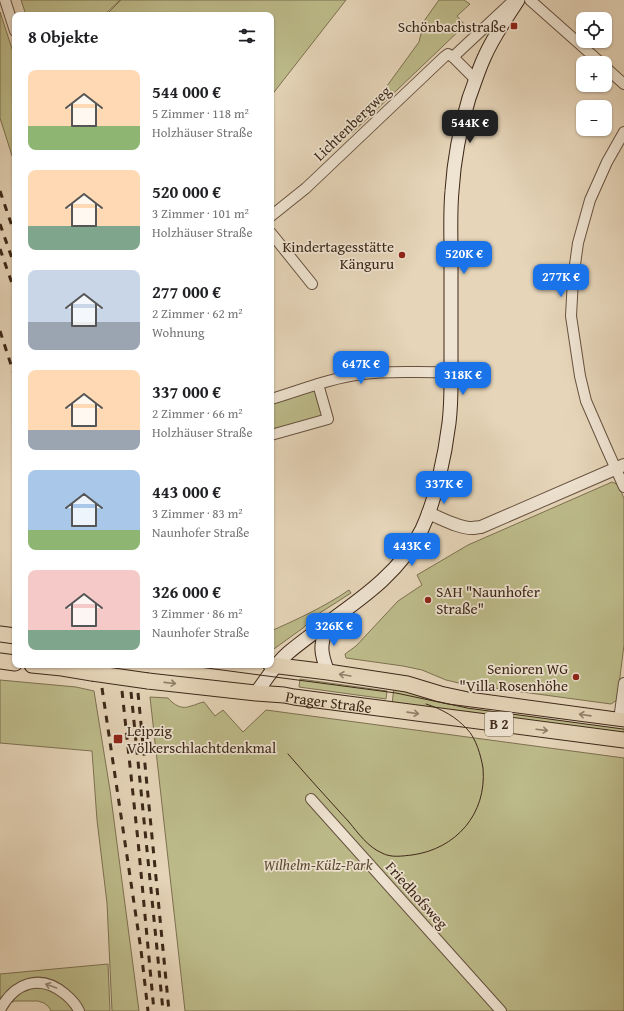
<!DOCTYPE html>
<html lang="de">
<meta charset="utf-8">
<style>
:root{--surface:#fff;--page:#f6f6f6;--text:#202124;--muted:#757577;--accent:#1a73e8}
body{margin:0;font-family:"Gentium Book Plus",serif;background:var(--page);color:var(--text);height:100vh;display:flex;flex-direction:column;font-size:15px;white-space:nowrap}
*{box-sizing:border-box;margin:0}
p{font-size:13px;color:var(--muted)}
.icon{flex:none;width:22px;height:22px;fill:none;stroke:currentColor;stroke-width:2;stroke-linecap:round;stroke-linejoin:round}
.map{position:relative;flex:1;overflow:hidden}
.panel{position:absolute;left:12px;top:12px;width:262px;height:656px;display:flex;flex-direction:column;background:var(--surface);border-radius:8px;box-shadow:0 1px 3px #0004}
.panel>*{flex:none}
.tools{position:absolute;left:576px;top:12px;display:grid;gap:8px}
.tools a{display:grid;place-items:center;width:36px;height:36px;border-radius:8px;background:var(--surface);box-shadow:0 1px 3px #0004;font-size:20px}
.price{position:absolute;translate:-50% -34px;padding:0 9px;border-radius:8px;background:var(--accent);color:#fff;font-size:13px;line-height:26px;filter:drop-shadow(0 1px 2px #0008)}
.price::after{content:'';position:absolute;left:50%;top:24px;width:12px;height:9px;margin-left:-6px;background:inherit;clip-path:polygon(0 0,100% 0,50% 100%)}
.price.on{background:#222;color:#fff}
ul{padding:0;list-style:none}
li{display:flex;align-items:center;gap:12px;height:100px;padding:0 16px}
li span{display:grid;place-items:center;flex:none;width:112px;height:80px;border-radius:8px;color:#555}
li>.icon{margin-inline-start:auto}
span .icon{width:48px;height:48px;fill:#fffc;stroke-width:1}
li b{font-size:17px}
h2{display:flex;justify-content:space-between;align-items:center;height:48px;padding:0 16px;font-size:17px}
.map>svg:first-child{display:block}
.green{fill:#bdbb8a;stroke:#7d7151}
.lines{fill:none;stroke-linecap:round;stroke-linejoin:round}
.minor-casing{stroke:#675240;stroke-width:12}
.tertiary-casing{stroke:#675240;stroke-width:14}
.secondary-casing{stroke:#3d2718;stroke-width:15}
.primary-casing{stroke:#3d2718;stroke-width:17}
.minor{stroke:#efe4d2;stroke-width:10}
.tertiary{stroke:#efe4d2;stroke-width:12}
.secondary{stroke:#efe4d2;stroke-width:13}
.primary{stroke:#e6d5b9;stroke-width:15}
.tram{stroke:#3d2718;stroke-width:1}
.rail{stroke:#3d2718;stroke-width:3;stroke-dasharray:7 7;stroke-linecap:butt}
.primary-bridge-casing{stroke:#3d2718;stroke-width:17;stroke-linecap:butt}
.primary-bridge{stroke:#e6d5b9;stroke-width:15}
.oneway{stroke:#927e68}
.oneway2{stroke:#968675}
.poi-dot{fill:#8f2418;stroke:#efe4d2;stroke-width:1.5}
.labels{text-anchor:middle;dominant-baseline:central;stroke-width:3.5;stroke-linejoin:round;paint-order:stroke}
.shield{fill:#efe4d2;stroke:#726050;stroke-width:1}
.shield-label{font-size:14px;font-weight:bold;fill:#3d2718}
.poi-label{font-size:15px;fill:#3d2718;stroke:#efe4d2;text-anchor:end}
.street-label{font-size:15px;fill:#3d2718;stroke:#efe4d2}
.park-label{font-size:15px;font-style:italic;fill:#5d4c34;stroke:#efe4d2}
</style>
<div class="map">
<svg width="624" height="1011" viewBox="0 0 624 1011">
<rect width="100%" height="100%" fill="#e6d5b9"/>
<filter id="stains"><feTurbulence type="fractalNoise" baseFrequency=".005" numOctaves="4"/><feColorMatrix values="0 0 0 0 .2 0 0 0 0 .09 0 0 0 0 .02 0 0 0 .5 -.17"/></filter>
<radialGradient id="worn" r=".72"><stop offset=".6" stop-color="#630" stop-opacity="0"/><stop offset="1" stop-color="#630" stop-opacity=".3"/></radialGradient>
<g class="green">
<polygon points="21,0 120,0 104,15 26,15"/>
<polygon points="121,0 346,0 271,96 271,15 106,15"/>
<polygon points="439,0 464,0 470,4 457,16 465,25 352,133 350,131 376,101 419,42 424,21"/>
<polygon points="0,12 15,58 15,165 0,118"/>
<polygon points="316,389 324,417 273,431 271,424 271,402"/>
<polygon points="612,482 619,485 624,499 624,645 617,700 611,704 463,684 446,680 422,670 403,666 346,658 345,654 356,646 398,601 422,585 417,575 468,545"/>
<path d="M349,590L351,593L315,616L303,628L271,651V631C298,619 324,607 349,590Z"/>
<polygon points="300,679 387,691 386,699 299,687"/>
<polygon points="0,680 76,687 94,691 110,790 139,1011 112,1011 107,903 97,820 92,751 0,743"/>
<polygon points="394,686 624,725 624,735 392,705"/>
<path d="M150,697L168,698C174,705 182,710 191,706C196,705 198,703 204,702L215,716L223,710L243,732L266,710L624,758V1011H185Z"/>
<polygon points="108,964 110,1011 51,1011 49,1007 44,1003 38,1001 15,1001 0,1007 0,974"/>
</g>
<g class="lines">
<defs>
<g id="minor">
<polyline points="5,0 15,31"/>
<polyline points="530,0 601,63"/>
<polyline points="453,57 514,0"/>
<polyline points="605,67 624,84"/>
<polyline points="624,132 607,162 590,200 578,243 573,279 571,316 580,376 586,401 606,447 624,487"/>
<polyline points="271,216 306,188 444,57 448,54 453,57 475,79"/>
<polyline points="271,233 312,284"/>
<path d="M271,399C301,390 331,378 362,374C391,370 421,373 451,372"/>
<polyline points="271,435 328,419 318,384"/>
<polyline points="619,720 624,683"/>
<polyline points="311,799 501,1011"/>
<path d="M0,1010C14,983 40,973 65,994C71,999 76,1004 79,1011"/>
</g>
<path id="tertiary" d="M428,513C441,518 458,528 472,528C475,528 478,527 481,527L624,465"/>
<g id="secondary">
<path d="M327,623C321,645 319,650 328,672"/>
<path d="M256,693C266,680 275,664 288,653C334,614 394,586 422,529C436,499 445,455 449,423C452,399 451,375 451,352C451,319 451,286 451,254C451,233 450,211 452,191C454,159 460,128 469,98C474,85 478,71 484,58C493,37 506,19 518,0"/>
</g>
<g id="primary">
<polyline points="0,634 15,636"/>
<polyline points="0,661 15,663"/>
<polyline points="32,665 62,668 92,673"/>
<polyline points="271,665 328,672 407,684 440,694 468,700 624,721"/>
<path id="s1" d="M148,681L256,693L284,695L294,697L624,740"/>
</g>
</defs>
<use href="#minor" class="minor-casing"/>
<use href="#tertiary" class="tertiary-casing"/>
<use href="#secondary" class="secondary-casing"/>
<use href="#primary" class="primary-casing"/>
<use href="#minor" class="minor"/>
<use href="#tertiary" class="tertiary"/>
<use href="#secondary" class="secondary"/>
<use href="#primary" class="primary"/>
<g class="tram">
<polyline points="184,665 396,693 448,704 624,727"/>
<path d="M288,754C308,777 328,799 349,822C358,833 368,847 382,853C391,858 402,856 412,855C456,849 487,814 483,768C481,756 476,738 467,729C456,717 442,709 426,704"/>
</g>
<g class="rail">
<polyline points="0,191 15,235"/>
<polyline points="0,224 15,267"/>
<polyline points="0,249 15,292"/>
<polyline points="0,331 15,377"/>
<polyline points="102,688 110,742 141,950 148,1011"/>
<polyline points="122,691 138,841 154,1011"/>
<polyline points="131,692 157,949 163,1011"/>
<polyline points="138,693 169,1011"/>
</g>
<defs>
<polyline id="primary-bridge" points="92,673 148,681"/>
</defs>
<use href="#primary-bridge" class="primary-bridge-casing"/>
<use href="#primary-bridge" class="primary-bridge"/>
</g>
<defs><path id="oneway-shaft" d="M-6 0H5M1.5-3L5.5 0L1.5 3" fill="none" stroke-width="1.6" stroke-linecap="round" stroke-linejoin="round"/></defs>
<g class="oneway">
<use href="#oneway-shaft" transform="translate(345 675) rotate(-171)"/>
<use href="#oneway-shaft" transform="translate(170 683) rotate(6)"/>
<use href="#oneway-shaft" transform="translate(413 713) rotate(8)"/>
<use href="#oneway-shaft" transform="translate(585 715) rotate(-172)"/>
<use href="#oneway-shaft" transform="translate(542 730) rotate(7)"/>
</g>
<use class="oneway2" href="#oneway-shaft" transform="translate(51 986) rotate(-160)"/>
<g class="poi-dot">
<rect x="510" y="22" width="8" height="8" rx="2"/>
<circle cx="402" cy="255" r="4"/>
<circle cx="428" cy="600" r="4"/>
<circle cx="576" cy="677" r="4"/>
<rect x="113" y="734" width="10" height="10" rx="2"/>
</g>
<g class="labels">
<rect class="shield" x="485" y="712" width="28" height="24" rx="3"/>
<g class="shield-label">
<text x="499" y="724">B 2</text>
</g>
<g class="poi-label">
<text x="506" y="26">Schönbachstraße</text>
<text x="394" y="246">Kindertagesstätte<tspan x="394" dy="17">Känguru</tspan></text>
<text x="436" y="591" text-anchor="start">SAH "Naunhofer<tspan x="436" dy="17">Straße"</tspan></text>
<text x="568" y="668">Senioren WG<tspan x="568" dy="17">"Villa Rosenhöhe</tspan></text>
<text x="127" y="730" text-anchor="start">Leipzig<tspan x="127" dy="17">Völkerschlachtdenkmal</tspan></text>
</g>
<g class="street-label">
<text transform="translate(352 123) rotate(-44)">Lichtenbergweg</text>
<text stroke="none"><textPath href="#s1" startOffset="182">Prager Straße</textPath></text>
<text transform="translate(417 895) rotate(48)">Friedhofsweg</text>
</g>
<g class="park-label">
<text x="318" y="864">Wilhelm-Külz-Park</text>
</g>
</g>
<rect width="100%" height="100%" filter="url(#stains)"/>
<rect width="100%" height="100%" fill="url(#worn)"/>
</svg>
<div class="tools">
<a><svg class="icon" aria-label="locate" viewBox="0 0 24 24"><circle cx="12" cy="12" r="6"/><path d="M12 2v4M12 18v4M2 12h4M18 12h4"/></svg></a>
<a>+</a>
<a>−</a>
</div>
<b class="price on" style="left:470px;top:144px">544K €</b>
<b class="price" style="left:464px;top:275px">520K €</b>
<b class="price" style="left:561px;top:298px">277K €</b>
<b class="price" style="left:361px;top:385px">647K €</b>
<b class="price" style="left:463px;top:396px">318K €</b>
<b class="price" style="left:444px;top:505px">337K €</b>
<b class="price" style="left:412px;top:567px">443K €</b>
<b class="price" style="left:334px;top:647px">326K €</b>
<section class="panel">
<h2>8 Objekte<svg class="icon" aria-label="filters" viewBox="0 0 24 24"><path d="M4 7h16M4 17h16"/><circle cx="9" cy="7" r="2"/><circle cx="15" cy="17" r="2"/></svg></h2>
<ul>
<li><span style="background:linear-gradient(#ffd9b3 70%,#8fb573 0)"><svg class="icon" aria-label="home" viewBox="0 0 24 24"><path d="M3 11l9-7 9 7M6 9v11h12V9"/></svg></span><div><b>544 000 €</b><p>5 Zimmer · 118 m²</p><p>Holzhäuser Straße</p></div></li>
<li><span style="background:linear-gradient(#ffd9b3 70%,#7fa58c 0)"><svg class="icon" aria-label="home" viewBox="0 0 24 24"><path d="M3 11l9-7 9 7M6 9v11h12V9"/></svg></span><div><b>520 000 €</b><p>3 Zimmer · 101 m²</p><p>Holzhäuser Straße</p></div></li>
<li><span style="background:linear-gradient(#c9d6e8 65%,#9aa5b1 0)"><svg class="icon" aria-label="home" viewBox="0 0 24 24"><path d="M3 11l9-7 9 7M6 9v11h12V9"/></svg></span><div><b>277 000 €</b><p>2 Zimmer · 62 m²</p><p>Wohnung</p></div></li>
<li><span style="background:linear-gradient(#ffd9b3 75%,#9aa5b1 0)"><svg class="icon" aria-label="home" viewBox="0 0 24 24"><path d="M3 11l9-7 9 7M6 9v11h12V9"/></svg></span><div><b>337 000 €</b><p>2 Zimmer · 66 m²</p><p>Holzhäuser Straße</p></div></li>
<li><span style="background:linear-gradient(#a9c7e8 75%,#8fb573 0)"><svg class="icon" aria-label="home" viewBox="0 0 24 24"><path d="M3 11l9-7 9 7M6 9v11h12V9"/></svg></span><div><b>443 000 €</b><p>3 Zimmer · 83 m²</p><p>Naunhofer Straße</p></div></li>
<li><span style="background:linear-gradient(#f6c9c9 75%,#7fa58c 0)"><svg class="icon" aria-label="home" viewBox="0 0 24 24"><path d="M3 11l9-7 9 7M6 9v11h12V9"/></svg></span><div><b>326 000 €</b><p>3 Zimmer · 86 m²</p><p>Naunhofer Straße</p></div></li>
</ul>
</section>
</div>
